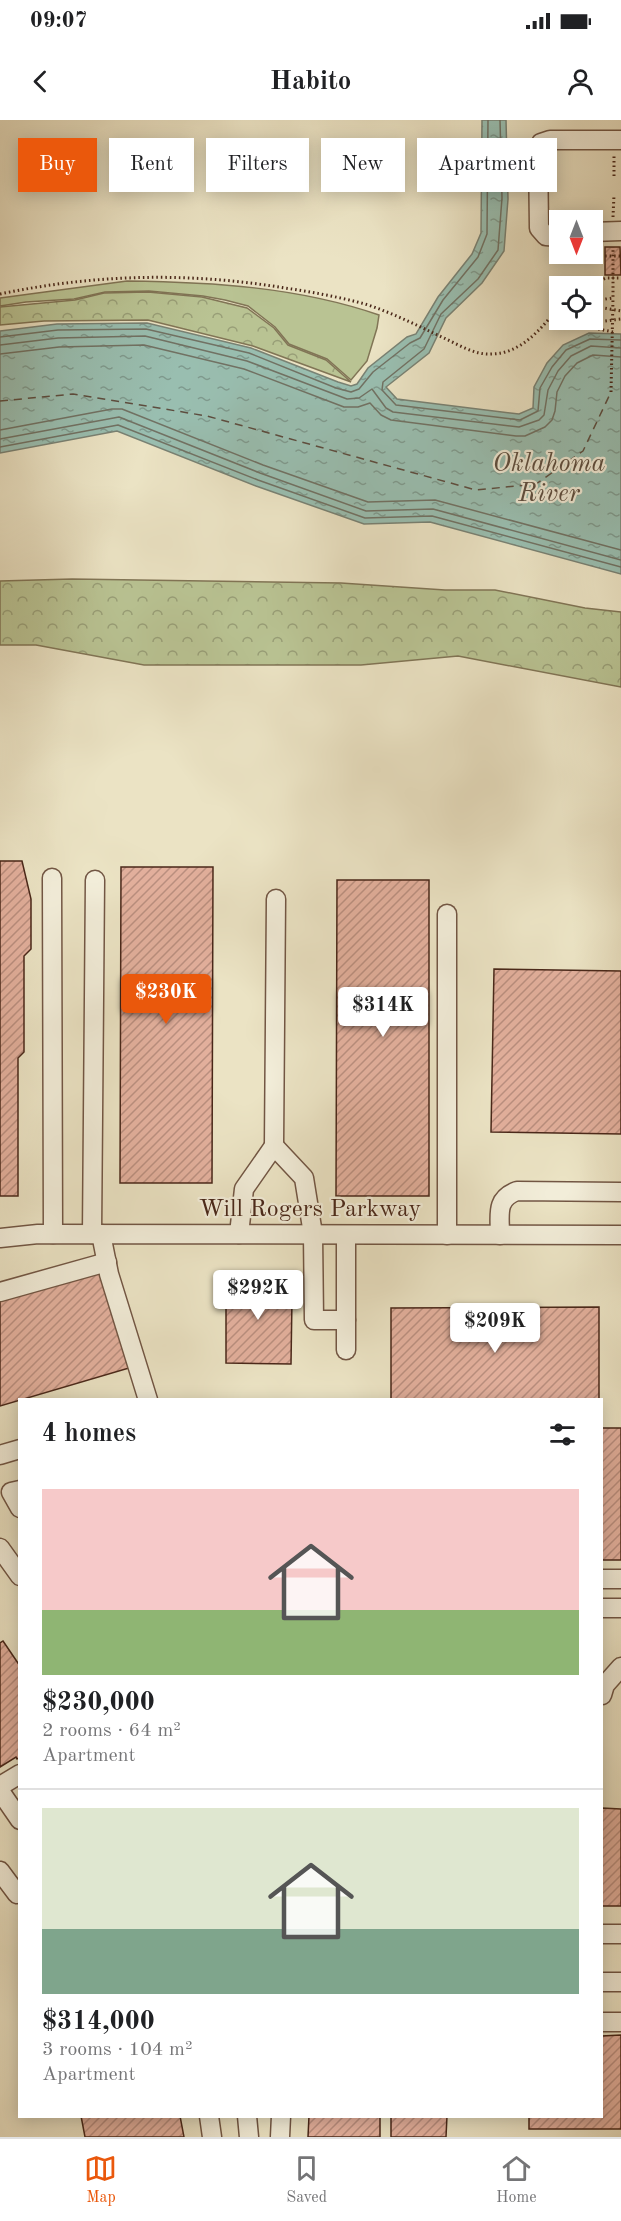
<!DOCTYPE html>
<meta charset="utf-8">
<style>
:root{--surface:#fff;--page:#f2f2f2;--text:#202124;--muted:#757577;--line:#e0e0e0;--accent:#ea580c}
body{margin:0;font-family:"Old Standard TT",serif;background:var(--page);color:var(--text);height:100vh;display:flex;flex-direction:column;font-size:22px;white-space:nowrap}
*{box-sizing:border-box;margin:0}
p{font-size:20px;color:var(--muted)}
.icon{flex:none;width:33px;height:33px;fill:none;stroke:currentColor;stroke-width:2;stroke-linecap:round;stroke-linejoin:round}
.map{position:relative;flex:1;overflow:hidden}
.details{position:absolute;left:18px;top:1278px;width:585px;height:720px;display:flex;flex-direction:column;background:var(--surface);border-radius:0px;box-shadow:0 3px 15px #0003}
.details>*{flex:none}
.hud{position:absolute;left:18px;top:18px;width:585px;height:54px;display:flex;gap:12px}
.needle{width:39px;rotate:180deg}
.controls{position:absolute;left:549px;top:90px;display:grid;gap:12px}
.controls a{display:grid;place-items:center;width:54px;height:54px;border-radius:0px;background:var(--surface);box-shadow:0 3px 15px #0003;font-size:30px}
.price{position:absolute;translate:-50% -51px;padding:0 14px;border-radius:6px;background:#fff;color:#222;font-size:20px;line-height:39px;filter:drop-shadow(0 2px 3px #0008)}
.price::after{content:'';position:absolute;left:50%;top:36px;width:18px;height:14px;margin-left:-9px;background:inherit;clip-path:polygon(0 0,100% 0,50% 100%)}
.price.on{background:var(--accent);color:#fff}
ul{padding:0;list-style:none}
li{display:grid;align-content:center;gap:12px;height:318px;padding:0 24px}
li+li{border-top:2px solid var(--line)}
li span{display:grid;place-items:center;height:186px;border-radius:0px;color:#555}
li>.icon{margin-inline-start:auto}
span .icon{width:108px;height:108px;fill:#fffc;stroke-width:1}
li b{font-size:26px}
h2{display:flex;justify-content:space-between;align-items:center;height:72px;padding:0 24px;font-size:26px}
.tag{padding:0 21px;border-radius:0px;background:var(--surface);box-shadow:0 3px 15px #0003;font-size:21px;line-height:54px}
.tag.on{background:var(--accent);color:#fff}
.status{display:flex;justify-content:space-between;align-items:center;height:42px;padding:0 30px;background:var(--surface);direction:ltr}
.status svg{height:16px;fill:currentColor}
header{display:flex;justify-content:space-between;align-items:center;height:78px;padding:0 24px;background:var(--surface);font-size:27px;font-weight:700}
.tabs{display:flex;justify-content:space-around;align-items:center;height:84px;border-top:2px solid var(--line);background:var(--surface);font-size:16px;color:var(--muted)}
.tabs a{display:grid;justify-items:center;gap:3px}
.tabs .on{color:var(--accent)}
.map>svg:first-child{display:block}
.green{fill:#b9c393;stroke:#817556;stroke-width:1.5}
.forest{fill:url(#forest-crowns);stroke:#817556;stroke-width:1.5}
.water{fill:url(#water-ripples);stroke:#798274;stroke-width:1.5}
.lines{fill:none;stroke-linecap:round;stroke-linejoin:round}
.shore{stroke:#717264;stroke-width:1.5}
.stream{stroke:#798274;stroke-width:4.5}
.ferry{stroke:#5d4d3f;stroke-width:1.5;stroke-dasharray:8 6;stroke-linecap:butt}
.building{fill:url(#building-hatch);stroke:#492719;stroke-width:1.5}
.minor-casing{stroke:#725644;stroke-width:21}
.path{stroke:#492719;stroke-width:3;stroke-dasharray:1.5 3;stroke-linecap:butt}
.minor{stroke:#f2edd9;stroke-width:18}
.labels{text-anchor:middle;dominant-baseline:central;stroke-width:4.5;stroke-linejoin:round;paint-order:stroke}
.street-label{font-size:24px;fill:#492719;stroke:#f2edd9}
.water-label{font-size:26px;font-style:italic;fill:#5d4d3f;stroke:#f2edd9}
</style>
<div class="status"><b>09:07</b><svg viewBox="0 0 49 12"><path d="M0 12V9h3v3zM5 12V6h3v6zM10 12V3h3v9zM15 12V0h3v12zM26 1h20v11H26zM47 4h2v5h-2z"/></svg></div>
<header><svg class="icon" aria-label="back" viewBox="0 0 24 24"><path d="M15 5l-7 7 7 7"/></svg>Habito<svg class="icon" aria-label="person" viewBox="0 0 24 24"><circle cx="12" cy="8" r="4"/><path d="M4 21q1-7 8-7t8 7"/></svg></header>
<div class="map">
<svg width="621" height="2017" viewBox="0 0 621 2017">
<defs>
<pattern id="forest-crowns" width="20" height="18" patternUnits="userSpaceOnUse" patternTransform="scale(1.5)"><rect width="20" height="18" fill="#b9c393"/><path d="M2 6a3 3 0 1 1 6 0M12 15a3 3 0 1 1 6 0" fill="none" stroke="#989e77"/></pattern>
<pattern id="water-ripples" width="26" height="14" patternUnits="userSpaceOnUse" patternTransform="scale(1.5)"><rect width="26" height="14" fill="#99beb0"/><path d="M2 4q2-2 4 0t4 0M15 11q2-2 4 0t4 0" fill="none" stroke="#7f9a8e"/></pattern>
<pattern id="building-hatch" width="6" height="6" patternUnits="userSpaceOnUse" patternTransform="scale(1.5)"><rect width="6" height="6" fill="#e3b09d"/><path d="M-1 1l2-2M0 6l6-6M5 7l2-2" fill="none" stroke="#ba8f7f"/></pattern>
</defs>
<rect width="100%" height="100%" fill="#ebe3c4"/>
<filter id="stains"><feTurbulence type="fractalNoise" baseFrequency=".00333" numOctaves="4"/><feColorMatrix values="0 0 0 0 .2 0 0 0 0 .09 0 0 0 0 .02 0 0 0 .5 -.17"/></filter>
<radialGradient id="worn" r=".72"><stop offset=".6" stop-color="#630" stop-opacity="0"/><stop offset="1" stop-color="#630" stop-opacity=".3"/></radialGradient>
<path class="green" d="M127,161C212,162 298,167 379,195L377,208L367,241L351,260L327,239L289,224L275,207L248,186L225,180L203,176L149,171L105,172L74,179L26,182L0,186V178Z"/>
<g class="forest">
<polygon points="148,172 202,177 247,188 274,208 288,225 326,240 351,262 253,226 148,200 44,201 0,205 0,187 75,180 104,173"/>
<polygon points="72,459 341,463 445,470 495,470 585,488 621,492 621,567 458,536 361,545 144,545 36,525 0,525 0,461"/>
</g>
<polygon class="water" points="482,0 506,0 508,79 504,131 482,163 446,198 429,233 386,267 397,279 519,294 533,288 534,267 547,243 563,225 589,213 621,214 621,454 430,402 364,404 256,366 117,311 0,333 0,211 57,204 147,203 251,228 338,262 351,266 357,264 368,248 407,217 416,214 438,177 472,134 481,113"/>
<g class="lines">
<g class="shore">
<polyline points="500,0 502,78 498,130 478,159 441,194 424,229 383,262 382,270 396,285 520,300 538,291 540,268 552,247 566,230 590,219 621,220"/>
<polyline points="0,217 58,210 146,209 249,233 336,268 351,272 359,269 373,252 410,223 420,218 443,180 478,137 487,114 488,0"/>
<polyline points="0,225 58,218 145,216 247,241 347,279 359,278 372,269 386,288 393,292 519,307 539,300 544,295 548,270 558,251 571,236 591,226 621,228"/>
<polyline points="0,234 59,227 144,225 244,249 344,287 358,287 370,283 381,295 391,300 516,316 525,316 545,307 552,300 555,291 557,272 565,256 577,243 593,235 621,237"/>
<polyline points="0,310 112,289 122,289 263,345 368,382 435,380 621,430"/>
<polyline points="0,319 119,297 260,353 366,391 433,389 621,440"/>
<polyline points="0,327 118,305 258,360 365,398 432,396 621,447"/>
</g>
<polyline class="stream" points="502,56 535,58"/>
<polyline class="ferry" points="0,281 73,274 207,296 476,370 536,364 583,331 611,272"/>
</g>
<g class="building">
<polygon points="605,127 620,127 621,155 605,155"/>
<polygon points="0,741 22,741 31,779 31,829 24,836 24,932 18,938 18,1076 0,1076"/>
<polygon points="121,747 213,747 212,1063 120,1063"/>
<polygon points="337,760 429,760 429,1076 336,1076"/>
<polygon points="494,849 621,851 621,1014 491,1012"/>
<polygon points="101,1152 129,1248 0,1286 0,1181"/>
<polygon points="231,1153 279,1153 279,1179 292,1179 291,1244 226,1243 226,1179 231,1179"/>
<polygon points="599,1187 599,1280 391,1280 391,1188"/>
<rect x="602" y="1308" width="19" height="132"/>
<polygon points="3,1521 20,1546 20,1637 17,1639 16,1637 0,1647 0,1523"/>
<polygon points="602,1688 621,1689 621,1786 602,1786"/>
<polygon points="621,1915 621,2009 529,2009 529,1996 602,1996 602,1916"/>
<polygon points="81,1996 180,1996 184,2017 85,2017"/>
<polygon points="309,1996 380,1996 380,2017 308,2017"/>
<polygon points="391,1996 447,1996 446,2017 391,2017"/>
</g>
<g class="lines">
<defs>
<g id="minor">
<polyline points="592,112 621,111"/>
<polyline points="560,117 546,116 539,108 538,31 541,23 550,20 621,20"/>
<polyline points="52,758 53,1114"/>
<polyline points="447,794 447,1115"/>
<polyline points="274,1026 276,779"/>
<polyline points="92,1114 95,760"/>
<polyline points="101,1114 109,1154 148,1280"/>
<polyline points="239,1114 244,1069 274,1026 304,1058 313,1114 314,1200 346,1200"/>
<polyline points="346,1115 346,1230"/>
<path d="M500,1115C500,1095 495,1079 517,1071L621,1072"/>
<polyline points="0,1118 38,1114 621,1115"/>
<polyline points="0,1172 107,1142"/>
<polyline points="0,1335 20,1329"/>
<polyline points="20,1370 11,1372 20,1388"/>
<polyline points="0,1428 20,1456"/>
<polyline points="602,1459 621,1459"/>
<polyline points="602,1488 621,1488"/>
<polyline points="602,1575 605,1565 621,1547"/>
<polyline points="0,1666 20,1654"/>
<polyline points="0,1671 20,1700"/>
<polyline points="0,1751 17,1774"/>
<polyline points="602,1814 621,1814"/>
<polyline points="602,1862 621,1862"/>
<polyline points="602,1902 621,1902"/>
<polyline points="209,1996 212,2017"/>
<polyline points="247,1996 249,2017"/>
<polyline points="280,2017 281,1996"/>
</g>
</defs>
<use href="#minor" class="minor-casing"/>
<g class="path">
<polyline points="614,56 614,34"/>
<polyline points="613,97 614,75"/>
<polyline points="565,141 601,136 621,136"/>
<polyline points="587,166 606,158 621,158"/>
<path d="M0,174C95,154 189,152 285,168C312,172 339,177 365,184C393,193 418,206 444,218C459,225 475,235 491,234C522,234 542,207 560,186"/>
<polyline points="592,181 613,178 613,127"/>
<polyline points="592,186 621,191"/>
<polyline points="613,212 589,207 589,203 621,199"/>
<polyline points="611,272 613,178"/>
</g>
<use href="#minor" class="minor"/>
</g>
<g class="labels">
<g class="street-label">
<text x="310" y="1090">Will Rogers Parkway</text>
</g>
<g class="water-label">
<text x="549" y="344">Oklahoma<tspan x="549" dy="30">River</tspan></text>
</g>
</g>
<rect width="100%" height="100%" filter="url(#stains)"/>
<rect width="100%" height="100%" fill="url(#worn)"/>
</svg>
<div class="controls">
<a><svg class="needle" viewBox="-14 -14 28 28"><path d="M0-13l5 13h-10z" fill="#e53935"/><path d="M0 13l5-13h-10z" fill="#757577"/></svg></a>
<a><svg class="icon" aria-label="locate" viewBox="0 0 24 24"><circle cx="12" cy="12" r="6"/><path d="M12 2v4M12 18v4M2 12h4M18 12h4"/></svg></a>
</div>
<b class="price on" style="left:166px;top:905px">$230K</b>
<b class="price" style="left:383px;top:918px">$314K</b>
<b class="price" style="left:258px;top:1201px">$292K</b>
<b class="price" style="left:495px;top:1234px">$209K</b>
<div class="hud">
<a class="tag on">Buy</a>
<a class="tag">Rent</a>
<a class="tag">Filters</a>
<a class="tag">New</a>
<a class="tag">Apartment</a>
</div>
<section class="details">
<h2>4 homes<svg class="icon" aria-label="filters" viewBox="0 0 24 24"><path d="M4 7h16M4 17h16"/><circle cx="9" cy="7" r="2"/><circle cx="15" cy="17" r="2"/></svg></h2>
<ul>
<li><span style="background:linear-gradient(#f6c9c9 65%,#8fb573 0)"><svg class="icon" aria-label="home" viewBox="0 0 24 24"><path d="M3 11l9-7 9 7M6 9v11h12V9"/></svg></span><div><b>$230,000</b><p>2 rooms · 64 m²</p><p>Apartment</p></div></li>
<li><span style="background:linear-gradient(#dfe7d0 65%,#7fa58c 0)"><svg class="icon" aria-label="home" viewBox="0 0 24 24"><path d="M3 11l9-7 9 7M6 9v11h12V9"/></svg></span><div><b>$314,000</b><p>3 rooms · 104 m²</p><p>Apartment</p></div></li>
</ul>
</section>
</div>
<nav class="tabs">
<a class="on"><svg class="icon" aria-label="map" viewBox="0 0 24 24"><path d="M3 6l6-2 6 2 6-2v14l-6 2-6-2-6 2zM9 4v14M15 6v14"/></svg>Map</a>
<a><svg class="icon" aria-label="saved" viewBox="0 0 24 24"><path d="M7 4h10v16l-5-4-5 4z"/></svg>Saved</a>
<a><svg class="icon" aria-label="home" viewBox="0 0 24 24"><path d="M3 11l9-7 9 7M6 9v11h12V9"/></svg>Home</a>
</nav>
